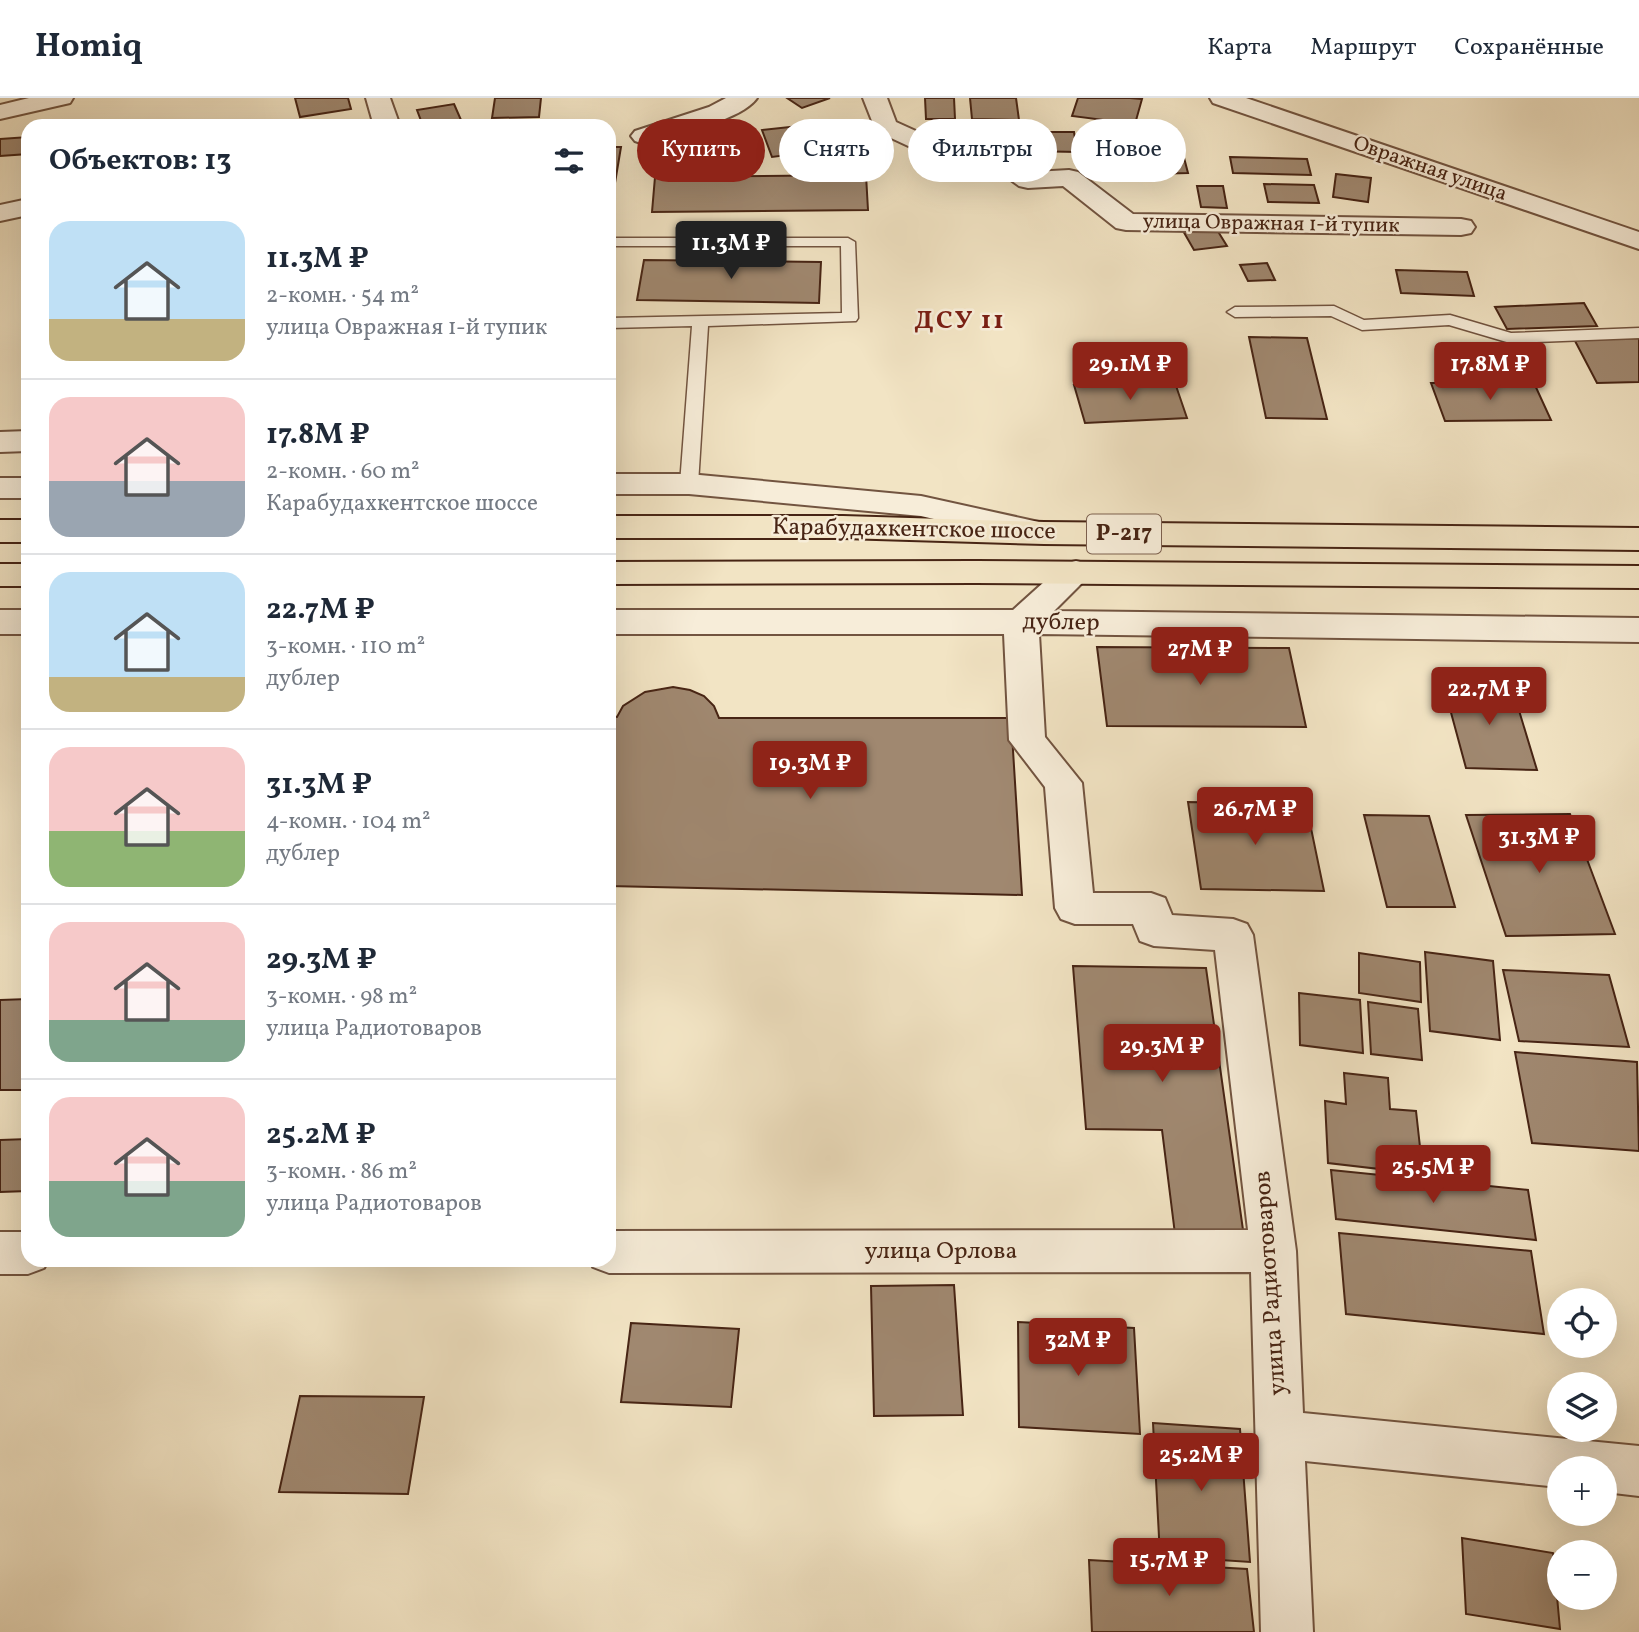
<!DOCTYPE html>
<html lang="ru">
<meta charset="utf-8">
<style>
:root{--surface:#fff;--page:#f2f2f3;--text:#1f2937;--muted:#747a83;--line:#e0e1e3;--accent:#8f2418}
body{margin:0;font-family:Vollkorn,serif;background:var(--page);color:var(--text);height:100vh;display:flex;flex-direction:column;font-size:26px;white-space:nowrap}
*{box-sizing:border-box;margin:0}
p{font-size:23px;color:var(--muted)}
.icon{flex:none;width:38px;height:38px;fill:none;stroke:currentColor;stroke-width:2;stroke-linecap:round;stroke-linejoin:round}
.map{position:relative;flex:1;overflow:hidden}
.drawer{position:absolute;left:21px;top:21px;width:595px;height:1148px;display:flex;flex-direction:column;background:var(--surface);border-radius:21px;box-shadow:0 7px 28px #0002}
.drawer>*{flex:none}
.hud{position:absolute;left:637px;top:21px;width:665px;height:63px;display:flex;gap:14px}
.fabs{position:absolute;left:1547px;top:1190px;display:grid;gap:14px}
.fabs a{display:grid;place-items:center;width:70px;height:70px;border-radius:50%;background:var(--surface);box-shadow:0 7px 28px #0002;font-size:35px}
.price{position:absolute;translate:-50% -60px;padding:0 16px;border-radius:7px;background:var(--accent);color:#fff;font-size:23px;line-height:46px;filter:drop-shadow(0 2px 4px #0008)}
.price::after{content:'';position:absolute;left:50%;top:42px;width:21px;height:16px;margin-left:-10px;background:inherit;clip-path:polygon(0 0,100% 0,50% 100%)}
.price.on{background:#222;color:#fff}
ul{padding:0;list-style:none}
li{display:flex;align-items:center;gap:21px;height:175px;padding:0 28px}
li+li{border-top:2px solid var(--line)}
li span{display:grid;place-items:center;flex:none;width:196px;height:140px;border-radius:21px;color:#555}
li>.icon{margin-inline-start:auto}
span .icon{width:84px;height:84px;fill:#fffc;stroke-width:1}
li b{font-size:30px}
h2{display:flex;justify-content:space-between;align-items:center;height:84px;padding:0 28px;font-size:30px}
.tag{padding:0 24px;border-radius:32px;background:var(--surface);box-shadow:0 7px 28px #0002;font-size:24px;line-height:63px}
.tag.on{background:var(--accent);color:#fff}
header{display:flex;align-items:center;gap:42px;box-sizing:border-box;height:98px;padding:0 35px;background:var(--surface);border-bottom:2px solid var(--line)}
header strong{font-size:33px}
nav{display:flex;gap:38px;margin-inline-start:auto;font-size:24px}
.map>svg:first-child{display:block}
.building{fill:#a08870;stroke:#472414;stroke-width:2}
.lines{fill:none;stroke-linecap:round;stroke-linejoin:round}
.service-casing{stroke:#725440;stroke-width:3}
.minor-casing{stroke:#725440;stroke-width:4}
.trunk-casing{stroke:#472414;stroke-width:4}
.service{fill:#f7edd9;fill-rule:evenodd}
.minor{fill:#f7edd9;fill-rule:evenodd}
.trunk{fill:#f2e4c4;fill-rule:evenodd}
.labels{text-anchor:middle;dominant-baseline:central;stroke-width:5;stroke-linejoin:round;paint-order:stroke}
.far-street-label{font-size:21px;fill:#472414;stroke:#f7edd9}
.shield{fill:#f7edd9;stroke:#7c604f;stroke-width:2}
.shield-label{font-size:23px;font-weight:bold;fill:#472414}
.street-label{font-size:24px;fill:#472414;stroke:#f7edd9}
.far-district-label{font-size:26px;font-weight:bold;letter-spacing:2px;fill:#7a1f14;stroke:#f7edd9}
</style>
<header>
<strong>Homiq</strong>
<nav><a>Карта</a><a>Маршрут</a><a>Сохранённые</a></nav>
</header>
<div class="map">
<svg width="1639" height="1534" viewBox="0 0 1639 1534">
<rect width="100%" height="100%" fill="#f2e4c4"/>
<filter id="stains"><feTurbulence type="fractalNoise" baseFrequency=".00286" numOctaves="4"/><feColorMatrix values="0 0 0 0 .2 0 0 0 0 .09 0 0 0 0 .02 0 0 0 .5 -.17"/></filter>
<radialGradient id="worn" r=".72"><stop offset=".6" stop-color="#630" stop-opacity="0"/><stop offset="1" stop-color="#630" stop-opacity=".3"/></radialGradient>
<g class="building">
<polygon points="295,0 348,0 351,11 300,19"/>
<polygon points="495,0 541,0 539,19 492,20"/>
<polygon points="787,0 830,0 802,10"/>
<polygon points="925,0 954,0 955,21 926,21"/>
<polygon points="970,0 1016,0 1019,22 972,21"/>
<polygon points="1078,0 1130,0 1142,1 1135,26 1072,18"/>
<polygon points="454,6 461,22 423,28 417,12"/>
<polygon points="808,27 818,53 772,59 762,32"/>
<polygon points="976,31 1003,33 1001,53 974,51"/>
<polygon points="1026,34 1074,34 1077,54 1027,53"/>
<polygon points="28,39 28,56 0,58 0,41"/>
<polygon points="726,46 731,76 679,79 676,49"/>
<polygon points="609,49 621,49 615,85 609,85"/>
<polygon points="1143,52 1182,52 1188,75 1149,76"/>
<polygon points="1230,59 1307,61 1311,77 1233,75"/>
<polygon points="1336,76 1371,80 1368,104 1333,99"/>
<polygon points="866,77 868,112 652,114 655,79"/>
<polygon points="1264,86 1314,87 1319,105 1268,104"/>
<polygon points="1197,88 1223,88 1227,110 1201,109"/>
<polygon points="1214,127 1227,148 1194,152 1182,131"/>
<polygon points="644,162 821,164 819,205 637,202"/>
<polygon points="1267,165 1275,182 1248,183 1240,167"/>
<polygon points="1396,172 1467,174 1474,198 1401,195"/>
<polygon points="1584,205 1597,228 1507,231 1495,209"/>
<polygon points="1249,239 1307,240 1327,321 1266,320"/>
<polygon points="1639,240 1639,284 1597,285 1574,241"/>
<polygon points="1174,282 1187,320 1085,325 1074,287"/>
<polygon points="1431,285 1534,285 1551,322 1445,323"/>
<polygon points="1097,549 1289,550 1306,629 1107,628"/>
<polygon points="1443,585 1511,586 1537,672 1466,670"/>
<polygon points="673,589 690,592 704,598 714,608 719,620 1011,620 1022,797 609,788 609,618 617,619 623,608 645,594"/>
<polygon points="1188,704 1306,706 1324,793 1201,791"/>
<polygon points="1570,716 1615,836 1506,838 1466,717"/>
<polygon points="1364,717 1429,718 1455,809 1387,809"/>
<polygon points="1425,854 1493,863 1500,942 1430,933"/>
<polygon points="1359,855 1420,864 1421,904 1359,895"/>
<polygon points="1073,868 1206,870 1245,1146 1176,1144 1162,1032 1086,1031"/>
<polygon points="1503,872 1609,877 1629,949 1519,943"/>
<polygon points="1299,895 1360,902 1363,955 1300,947"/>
<polygon points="28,901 28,992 0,992 0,902"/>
<polygon points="1368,904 1418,911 1422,962 1371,956"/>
<polygon points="1515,954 1637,964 1639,1053 1532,1045"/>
<polygon points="1344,975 1388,980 1390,1011 1416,1013 1423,1076 1328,1065 1325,1003 1346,1006"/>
<polygon points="28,1041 28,1093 0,1094 0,1042"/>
<polygon points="1331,1072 1528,1092 1536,1142 1336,1121"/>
<polygon points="1339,1135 1531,1153 1544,1236 1346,1216"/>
<polygon points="954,1187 963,1317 874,1318 871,1188"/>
<polygon points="1018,1224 1134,1230 1140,1336 1019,1329"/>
<polygon points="631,1225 739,1231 731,1309 621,1304"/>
<polygon points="300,1298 424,1299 408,1396 279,1394"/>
<polygon points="1153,1325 1240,1331 1250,1464 1160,1458"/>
<polygon points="1462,1440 1553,1455 1560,1531 1466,1516"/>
<polygon points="1089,1462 1247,1471 1254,1534 1092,1534"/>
</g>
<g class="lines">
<defs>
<g id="service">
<polygon points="609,140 848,140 855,144 858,220 856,223 708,228 698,386 695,390 689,392 680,386 692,228 609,230 609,220 842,215 841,148 609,148"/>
<polygon points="1334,208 1364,222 1450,217 1511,235 1639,230 1639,240 1510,245 1449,227 1362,232 1331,218 1235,219 1227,214 1235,209"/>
</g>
<g id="minor">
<polygon points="29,0 73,0 70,5 0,21 0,7"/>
<polygon points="366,0 390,0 400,28 374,28"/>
<path d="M726,0H757C742,22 679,35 653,43L644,46L635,43L631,38L635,33L709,9Z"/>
<polygon points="863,0 887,0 896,24 949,48 1019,64 1034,74 1069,72 1078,74 1133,116 1461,121 1471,123 1475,129 1471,135 1461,137 1126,132 1116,130 1063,88 1028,90 1019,88 1001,75 932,59 876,33"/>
<polygon points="1210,0 1246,0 1639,134 1639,151 1213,5"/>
<polygon points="28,101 28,117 0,123 0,107"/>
<polygon points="28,333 28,353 0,354 0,334"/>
<polygon points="609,376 689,376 921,398 1048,426 1053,434 1048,442 1037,445 921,418 689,396 609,396"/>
<rect x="0" y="380" width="28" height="20"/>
<polygon points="1076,463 1088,466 1093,474 1054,513 1639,520 1639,544 1039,536 1045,639 1082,685 1093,795 1151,795 1165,800 1172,817 1233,821 1247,826 1253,837 1296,1153 1303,1315 1639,1348 1639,1398 1605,1394 1605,1370 1559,1370 1559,1389 1305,1363 1313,1534 1261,1534 1251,1174 609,1175 593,1169 590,1162 609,1162 609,1133 1248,1132 1215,852 1154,848 1140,843 1133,826 1075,826 1061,821 1055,810 1045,689 1009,642 1004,536 609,536 609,512 1013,512 1064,466"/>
<rect x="0" y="512" width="28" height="24"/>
<polygon points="0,1134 28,1134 28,1162 48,1162 44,1170 28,1176 0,1176"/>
</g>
<g id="trunk">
<polygon points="609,418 843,418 1044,424 1639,430 1639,452 1044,446 843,440 609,440"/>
<rect x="0" y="422" width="28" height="22"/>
<polygon points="976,463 1639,468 1639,490 976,485 609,486 609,464"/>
<rect x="0" y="466" width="28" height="22"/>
</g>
</defs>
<use href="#service" class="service-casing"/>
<use href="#minor" class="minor-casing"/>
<use href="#trunk" class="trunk-casing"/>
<use href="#service" class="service"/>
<use href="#minor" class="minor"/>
<use href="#trunk" class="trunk"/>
</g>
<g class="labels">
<g class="far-street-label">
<text transform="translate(1430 71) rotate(19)">Овражная улица</text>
<text transform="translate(1271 126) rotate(1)">улица Овражная 1-й тупик</text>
</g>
<rect class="shield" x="1087" y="416.5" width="74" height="39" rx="5"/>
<g class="shield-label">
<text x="1124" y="436">Р-217</text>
</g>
<g class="street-label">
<text transform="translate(914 432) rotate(1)">Карабудахкентское шоссе</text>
<text transform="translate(1061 525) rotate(1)">дублер</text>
<text x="941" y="1154">улица Орлова</text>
<text transform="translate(1271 1185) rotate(-94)">улица Радиотоваров</text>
</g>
<g class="far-district-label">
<text x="960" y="223">ДСУ 11</text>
</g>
</g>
<rect width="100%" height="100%" filter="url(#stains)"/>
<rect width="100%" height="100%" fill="url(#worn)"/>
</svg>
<div class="fabs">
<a><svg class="icon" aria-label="locate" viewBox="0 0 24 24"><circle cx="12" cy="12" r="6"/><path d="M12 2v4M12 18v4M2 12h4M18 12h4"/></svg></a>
<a><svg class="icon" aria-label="layers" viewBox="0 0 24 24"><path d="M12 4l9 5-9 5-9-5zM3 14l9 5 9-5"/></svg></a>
<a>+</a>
<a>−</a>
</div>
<b class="price on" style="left:731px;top:183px">11.3M ₽</b>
<b class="price" style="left:1130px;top:304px">29.1M ₽</b>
<b class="price" style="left:1490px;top:304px">17.8M ₽</b>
<b class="price" style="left:1200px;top:589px">27M ₽</b>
<b class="price" style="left:1489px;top:629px">22.7M ₽</b>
<b class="price" style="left:810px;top:703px">19.3M ₽</b>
<b class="price" style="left:1255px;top:749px">26.7M ₽</b>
<b class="price" style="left:1539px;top:777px">31.3M ₽</b>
<b class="price" style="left:1162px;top:986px">29.3M ₽</b>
<b class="price" style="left:1433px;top:1107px">25.5M ₽</b>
<b class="price" style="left:1078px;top:1280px">32M ₽</b>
<b class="price" style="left:1201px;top:1395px">25.2M ₽</b>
<b class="price" style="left:1169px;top:1500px">15.7M ₽</b>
<div class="hud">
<a class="tag on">Купить</a>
<a class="tag">Снять</a>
<a class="tag">Фильтры</a>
<a class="tag">Новое</a>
</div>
<section class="drawer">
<h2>Объектов: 13<svg class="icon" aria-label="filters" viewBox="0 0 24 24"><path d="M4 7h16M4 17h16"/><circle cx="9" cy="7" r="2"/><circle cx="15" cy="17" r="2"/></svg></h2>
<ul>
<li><span style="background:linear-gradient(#bfe0f5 70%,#c2b280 0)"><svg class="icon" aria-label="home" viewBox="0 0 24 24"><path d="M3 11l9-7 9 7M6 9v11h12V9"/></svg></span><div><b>11.3M ₽</b><p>2-комн. · 54 m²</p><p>улица Овражная 1-й тупик</p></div></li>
<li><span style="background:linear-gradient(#f6c9c9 60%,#9aa5b1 0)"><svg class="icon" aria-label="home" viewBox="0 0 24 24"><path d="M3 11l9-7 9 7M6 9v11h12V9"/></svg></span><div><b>17.8M ₽</b><p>2-комн. · 60 m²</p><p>Карабудахкентское шоссе</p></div></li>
<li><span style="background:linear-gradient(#bfe0f5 75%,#c2b280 0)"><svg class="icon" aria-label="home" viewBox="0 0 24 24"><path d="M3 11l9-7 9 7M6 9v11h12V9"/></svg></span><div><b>22.7M ₽</b><p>3-комн. · 110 m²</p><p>дублер</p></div></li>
<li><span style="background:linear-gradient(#f6c9c9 60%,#8fb573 0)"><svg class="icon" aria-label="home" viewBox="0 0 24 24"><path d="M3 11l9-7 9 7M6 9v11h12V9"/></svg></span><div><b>31.3M ₽</b><p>4-комн. · 104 m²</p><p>дублер</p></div></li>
<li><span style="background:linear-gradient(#f6c9c9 70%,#7fa58c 0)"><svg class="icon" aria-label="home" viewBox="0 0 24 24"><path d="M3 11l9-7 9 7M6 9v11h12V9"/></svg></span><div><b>29.3M ₽</b><p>3-комн. · 98 m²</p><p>улица Радиотоваров</p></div></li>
<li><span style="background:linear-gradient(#f6c9c9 60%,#7fa58c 0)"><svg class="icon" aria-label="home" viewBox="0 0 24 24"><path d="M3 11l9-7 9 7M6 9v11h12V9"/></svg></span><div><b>25.2M ₽</b><p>3-комн. · 86 m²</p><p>улица Радиотоваров</p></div></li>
</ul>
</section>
</div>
